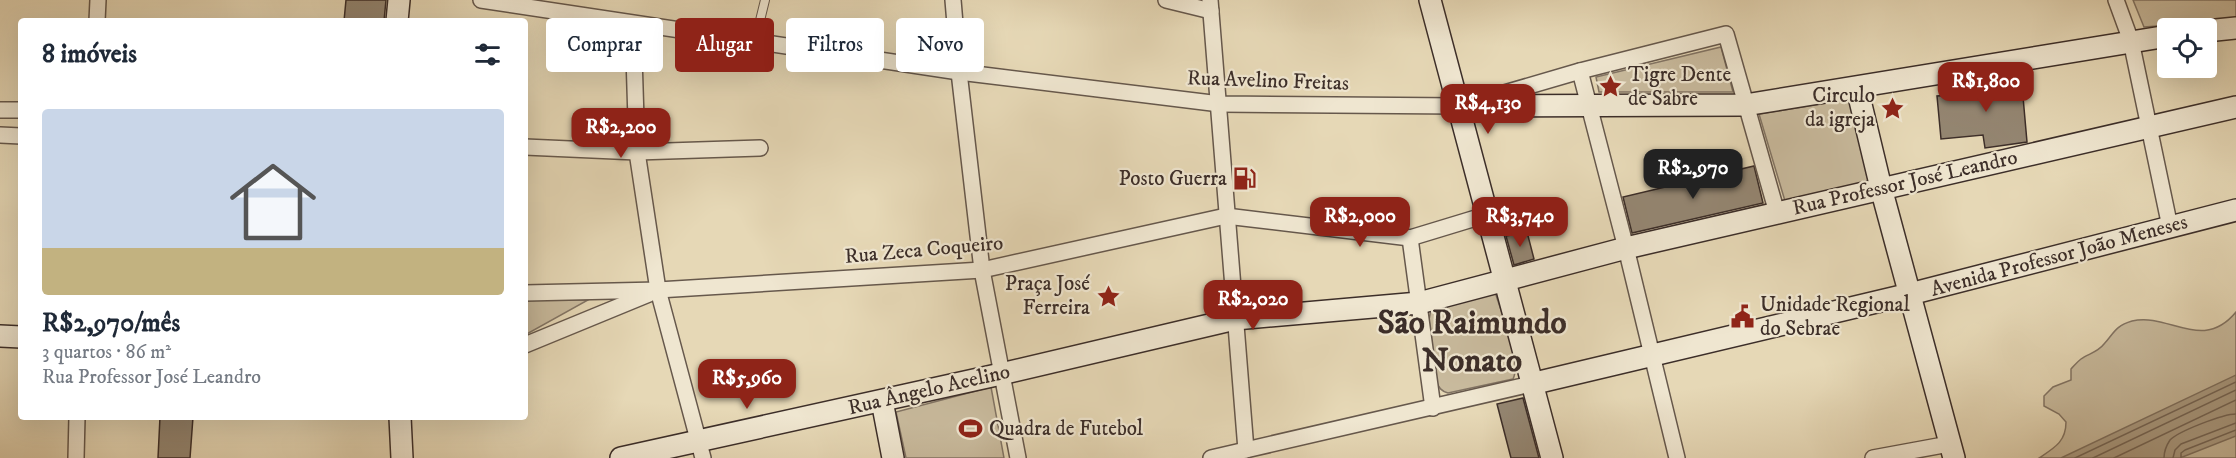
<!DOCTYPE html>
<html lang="pt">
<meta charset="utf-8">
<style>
:root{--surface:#fff;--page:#f2f2f3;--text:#1f2937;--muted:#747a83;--accent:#8f2418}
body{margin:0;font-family:"IM FELL DW Pica",serif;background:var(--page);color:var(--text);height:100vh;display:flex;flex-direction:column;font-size:22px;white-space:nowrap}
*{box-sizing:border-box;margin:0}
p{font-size:20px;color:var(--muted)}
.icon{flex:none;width:33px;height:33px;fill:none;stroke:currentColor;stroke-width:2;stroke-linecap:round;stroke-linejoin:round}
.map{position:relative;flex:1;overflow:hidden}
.panel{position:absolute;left:18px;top:18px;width:510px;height:402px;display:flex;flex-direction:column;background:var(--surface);border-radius:6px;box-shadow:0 6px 24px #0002}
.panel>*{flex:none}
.guide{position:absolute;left:546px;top:18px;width:570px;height:54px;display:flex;gap:12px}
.controls{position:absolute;left:2157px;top:18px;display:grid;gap:12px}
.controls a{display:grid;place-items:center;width:60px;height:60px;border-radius:6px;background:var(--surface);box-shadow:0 6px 24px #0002;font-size:30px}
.price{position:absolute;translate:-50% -51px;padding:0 14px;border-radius:12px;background:var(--accent);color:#fff;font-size:20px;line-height:39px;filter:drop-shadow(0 2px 3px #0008)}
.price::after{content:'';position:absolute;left:50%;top:36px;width:18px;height:14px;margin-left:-9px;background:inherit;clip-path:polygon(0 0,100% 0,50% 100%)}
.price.on{background:#222;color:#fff}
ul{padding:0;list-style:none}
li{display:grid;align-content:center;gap:12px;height:318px;padding:0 24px}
li span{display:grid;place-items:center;height:186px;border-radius:6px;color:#555}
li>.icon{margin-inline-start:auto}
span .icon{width:108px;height:108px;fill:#fffc;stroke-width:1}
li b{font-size:26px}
h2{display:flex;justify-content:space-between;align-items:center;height:72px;padding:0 24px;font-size:26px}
.tag{padding:0 21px;border-radius:6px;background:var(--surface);box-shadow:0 6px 24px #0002;font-size:21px;line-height:54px}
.tag.on{background:var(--accent);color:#fff}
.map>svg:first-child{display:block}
.green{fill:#c9bb9e;stroke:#827464;stroke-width:1.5}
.water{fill:#ac9e86;stroke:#7f7161;stroke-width:1.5}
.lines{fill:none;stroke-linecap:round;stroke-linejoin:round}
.shore{stroke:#746658;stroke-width:1.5}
.building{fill:#948672;stroke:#3c2e29;stroke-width:1.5}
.lane-casing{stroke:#66584c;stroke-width:10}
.street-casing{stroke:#66584c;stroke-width:18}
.secondary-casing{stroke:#3c2e29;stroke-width:24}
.lane{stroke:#efe6d0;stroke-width:8}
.street{stroke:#efe6d0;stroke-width:15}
.secondary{stroke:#efe6d0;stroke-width:21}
.labels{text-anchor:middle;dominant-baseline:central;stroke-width:4.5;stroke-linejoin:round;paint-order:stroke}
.poi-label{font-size:21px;fill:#3c2e29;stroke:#efe6d0;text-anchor:start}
.street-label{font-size:21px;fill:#3c2e29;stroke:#efe6d0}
.town-label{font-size:33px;font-weight:bold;fill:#3c2e29;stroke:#efe6d0}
</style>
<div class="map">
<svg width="2236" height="458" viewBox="0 0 2236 458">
<rect width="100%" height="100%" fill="#e6d8b6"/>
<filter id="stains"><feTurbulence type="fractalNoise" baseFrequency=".00333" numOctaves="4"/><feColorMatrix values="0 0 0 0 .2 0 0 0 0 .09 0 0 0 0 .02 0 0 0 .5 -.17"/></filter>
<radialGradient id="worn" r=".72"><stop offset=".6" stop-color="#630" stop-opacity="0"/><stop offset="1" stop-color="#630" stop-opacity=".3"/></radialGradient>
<g class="green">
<polygon points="2133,0 2236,0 2236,20 2144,27"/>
<polygon points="1721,47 1733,92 1599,92 1596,77"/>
<polygon points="1850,99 1869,181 1785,201 1759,114"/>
<path d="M1494,293L1496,295C1502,315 1522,361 1513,379L1448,393C1441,391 1439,388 1436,381L1429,320L1431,309Z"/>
<polygon points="525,299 588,300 525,335"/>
<path d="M2236,312V458H2039C2054,448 2066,442 2066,422L2059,414L2044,406V396L2053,387L2071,380V369C2074,366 2077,362 2081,359C2088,354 2098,352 2104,344C2114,333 2115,326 2132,321C2169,312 2202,353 2236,312Z"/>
<polygon points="991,387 1004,458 906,458 896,412"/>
</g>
<polygon class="water" points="2236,375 2236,436 2180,458 2061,458"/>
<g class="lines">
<g class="shore">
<polyline points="2075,458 2236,382"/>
<polyline points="2093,458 2236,390"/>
<polyline points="2114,458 2236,400"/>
<path d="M2164,458C2164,451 2166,446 2170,440C2179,431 2223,414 2236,414"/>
<polyline points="2173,458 2175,450 2181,444 2236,423"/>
<polyline points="2181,458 2181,453 2185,450 2236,430"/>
</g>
</g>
<g class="building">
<polygon points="346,0 386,0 384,21 344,21"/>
<polygon points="2021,74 2027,142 1985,148 1983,135 1941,139 1937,96 1979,93 1977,80"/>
<polygon points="1754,166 1763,203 1632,233 1623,197"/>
<polygon points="1527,232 1534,259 1514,265 1506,236"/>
<polygon points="1523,398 1539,458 1511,458 1497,404"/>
<polygon points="160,417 193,417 190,458 158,458"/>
</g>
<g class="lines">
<defs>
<polyline id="lane" points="755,41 765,0"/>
<g id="street">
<polyline points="481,0 959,72 1220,104 1460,106 1580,71 1726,34 1777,213"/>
<polyline points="953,0 959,72 982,270 1018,458"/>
<polyline points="1166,0 1211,11"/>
<polyline points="1210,0 1246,450"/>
<polyline points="2116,0 2131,41 2170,227"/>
<polyline points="97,21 98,0"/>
<polyline points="633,24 637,152 658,290 703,458"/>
<polyline points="1580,71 1626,248 1677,458"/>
<polyline points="0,110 21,110"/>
<polyline points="0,135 21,136"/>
<polyline points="525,147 637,152 760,148"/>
<polyline points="1410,238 1433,408"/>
<polyline points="525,293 658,290 982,270 1226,216 1410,238 1489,214"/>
<polyline points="525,345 649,294"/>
<polyline points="76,458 77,417"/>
<polyline points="1211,458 1531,384"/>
<polyline points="1873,458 1949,444"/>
</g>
<g id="secondary">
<polyline points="1430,0 1552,458"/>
<polyline points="397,21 399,0"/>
<polyline points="2206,31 2236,28"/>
<polyline points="1857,88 1881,188 1954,458"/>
<polyline points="1460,106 1745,105 2168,36"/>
<polyline points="0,336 21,337"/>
<polyline points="1531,384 1910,294 2236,210"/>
<polyline points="882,401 893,458"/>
<polyline points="400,417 402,458"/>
<polyline points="621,458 1001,374 1235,319 1419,303 1626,248 2236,107"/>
</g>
</defs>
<use href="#lane" class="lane-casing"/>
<use href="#street" class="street-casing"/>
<use href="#secondary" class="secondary-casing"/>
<use href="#lane" class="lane"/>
<use href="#street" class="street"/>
<use href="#secondary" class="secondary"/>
</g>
<defs>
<symbol id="sight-bare" viewBox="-9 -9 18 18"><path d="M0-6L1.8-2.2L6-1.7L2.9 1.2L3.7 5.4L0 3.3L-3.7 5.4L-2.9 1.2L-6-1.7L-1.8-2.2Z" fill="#8f2418" stroke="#efe6d0" stroke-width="2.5" paint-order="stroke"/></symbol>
<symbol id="fuel-bare" viewBox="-9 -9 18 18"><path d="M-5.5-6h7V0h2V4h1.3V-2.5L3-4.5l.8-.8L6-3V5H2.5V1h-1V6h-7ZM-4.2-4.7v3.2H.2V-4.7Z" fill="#8f2418" stroke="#efe6d0" stroke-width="2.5" paint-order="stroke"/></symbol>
<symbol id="civic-bare" viewBox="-9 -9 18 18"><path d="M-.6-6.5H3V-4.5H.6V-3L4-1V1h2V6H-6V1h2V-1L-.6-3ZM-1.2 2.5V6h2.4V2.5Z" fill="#8f2418" stroke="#efe6d0" stroke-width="2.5" paint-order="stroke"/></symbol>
<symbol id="stadium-bare" viewBox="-9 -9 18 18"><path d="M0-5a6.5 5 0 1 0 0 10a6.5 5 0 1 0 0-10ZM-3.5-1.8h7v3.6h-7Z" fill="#8f2418" stroke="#efe6d0" stroke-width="2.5" paint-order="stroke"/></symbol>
</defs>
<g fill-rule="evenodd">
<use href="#sight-bare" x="1594" y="70" width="33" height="33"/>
<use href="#sight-bare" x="1876" y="92" width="33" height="33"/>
<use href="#fuel-bare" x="1228" y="162" width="33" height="33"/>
<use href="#sight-bare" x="1092" y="280" width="33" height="33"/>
<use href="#civic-bare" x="1726" y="300" width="33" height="33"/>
<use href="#stadium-bare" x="954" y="412" width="33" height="33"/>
</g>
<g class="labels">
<g class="poi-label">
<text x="1628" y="75">Tigre Dente<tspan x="1628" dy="24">de Sabre</tspan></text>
<text x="1875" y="96" text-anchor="end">Circulo<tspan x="1875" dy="24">da igreja</tspan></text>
<text x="1227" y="179" text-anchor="end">Posto Guerra</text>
<text x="1090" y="284" text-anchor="end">Praça José<tspan x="1090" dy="24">Ferreira</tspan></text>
<text x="1760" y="305">Unidade Regional<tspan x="1760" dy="24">do Sebrae</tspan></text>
<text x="989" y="429">Quadra de Futebol</text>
</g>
<g class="street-label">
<text transform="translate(1268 81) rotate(2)">Rua Avelino Freitas</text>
<text transform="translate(1905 183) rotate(-13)">Rua Professor José Leandro</text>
<text transform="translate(924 250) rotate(-5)">Rua Zeca Coqueiro</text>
<text transform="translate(2059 256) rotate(-15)">Avenida Professor João Meneses</text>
<text transform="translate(929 390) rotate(-13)">Rua Ângelo Acelino</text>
</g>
<g class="town-label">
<text x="1472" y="323">São Raimundo<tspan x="1472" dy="38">Nonato</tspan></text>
</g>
</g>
<rect width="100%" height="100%" filter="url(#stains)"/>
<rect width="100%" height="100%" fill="url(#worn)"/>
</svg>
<div class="controls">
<a><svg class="icon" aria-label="locate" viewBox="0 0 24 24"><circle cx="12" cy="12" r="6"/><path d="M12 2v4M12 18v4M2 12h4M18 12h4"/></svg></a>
</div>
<b class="price" style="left:1986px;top:113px">R$1,800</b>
<b class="price" style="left:1488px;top:135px">R$4,130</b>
<b class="price" style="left:621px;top:159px">R$2,200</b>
<b class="price on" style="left:1693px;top:200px">R$2,970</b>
<b class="price" style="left:1360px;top:248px">R$2,000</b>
<b class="price" style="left:1520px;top:248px">R$3,740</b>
<b class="price" style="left:1253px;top:331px">R$2,020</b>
<b class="price" style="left:747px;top:410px">R$5,960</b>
<div class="guide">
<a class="tag">Comprar</a>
<a class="tag on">Alugar</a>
<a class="tag">Filtros</a>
<a class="tag">Novo</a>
</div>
<section class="panel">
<h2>8 imóveis<svg class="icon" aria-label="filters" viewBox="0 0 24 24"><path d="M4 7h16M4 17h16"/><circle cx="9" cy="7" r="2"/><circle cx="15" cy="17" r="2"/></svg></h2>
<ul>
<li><span style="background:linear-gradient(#c9d6e8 75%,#c2b280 0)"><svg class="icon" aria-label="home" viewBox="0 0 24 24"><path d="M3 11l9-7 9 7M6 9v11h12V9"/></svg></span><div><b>R$2,970/mês</b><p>3 quartos · 86 m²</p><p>Rua Professor José Leandro</p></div></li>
</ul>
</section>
</div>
